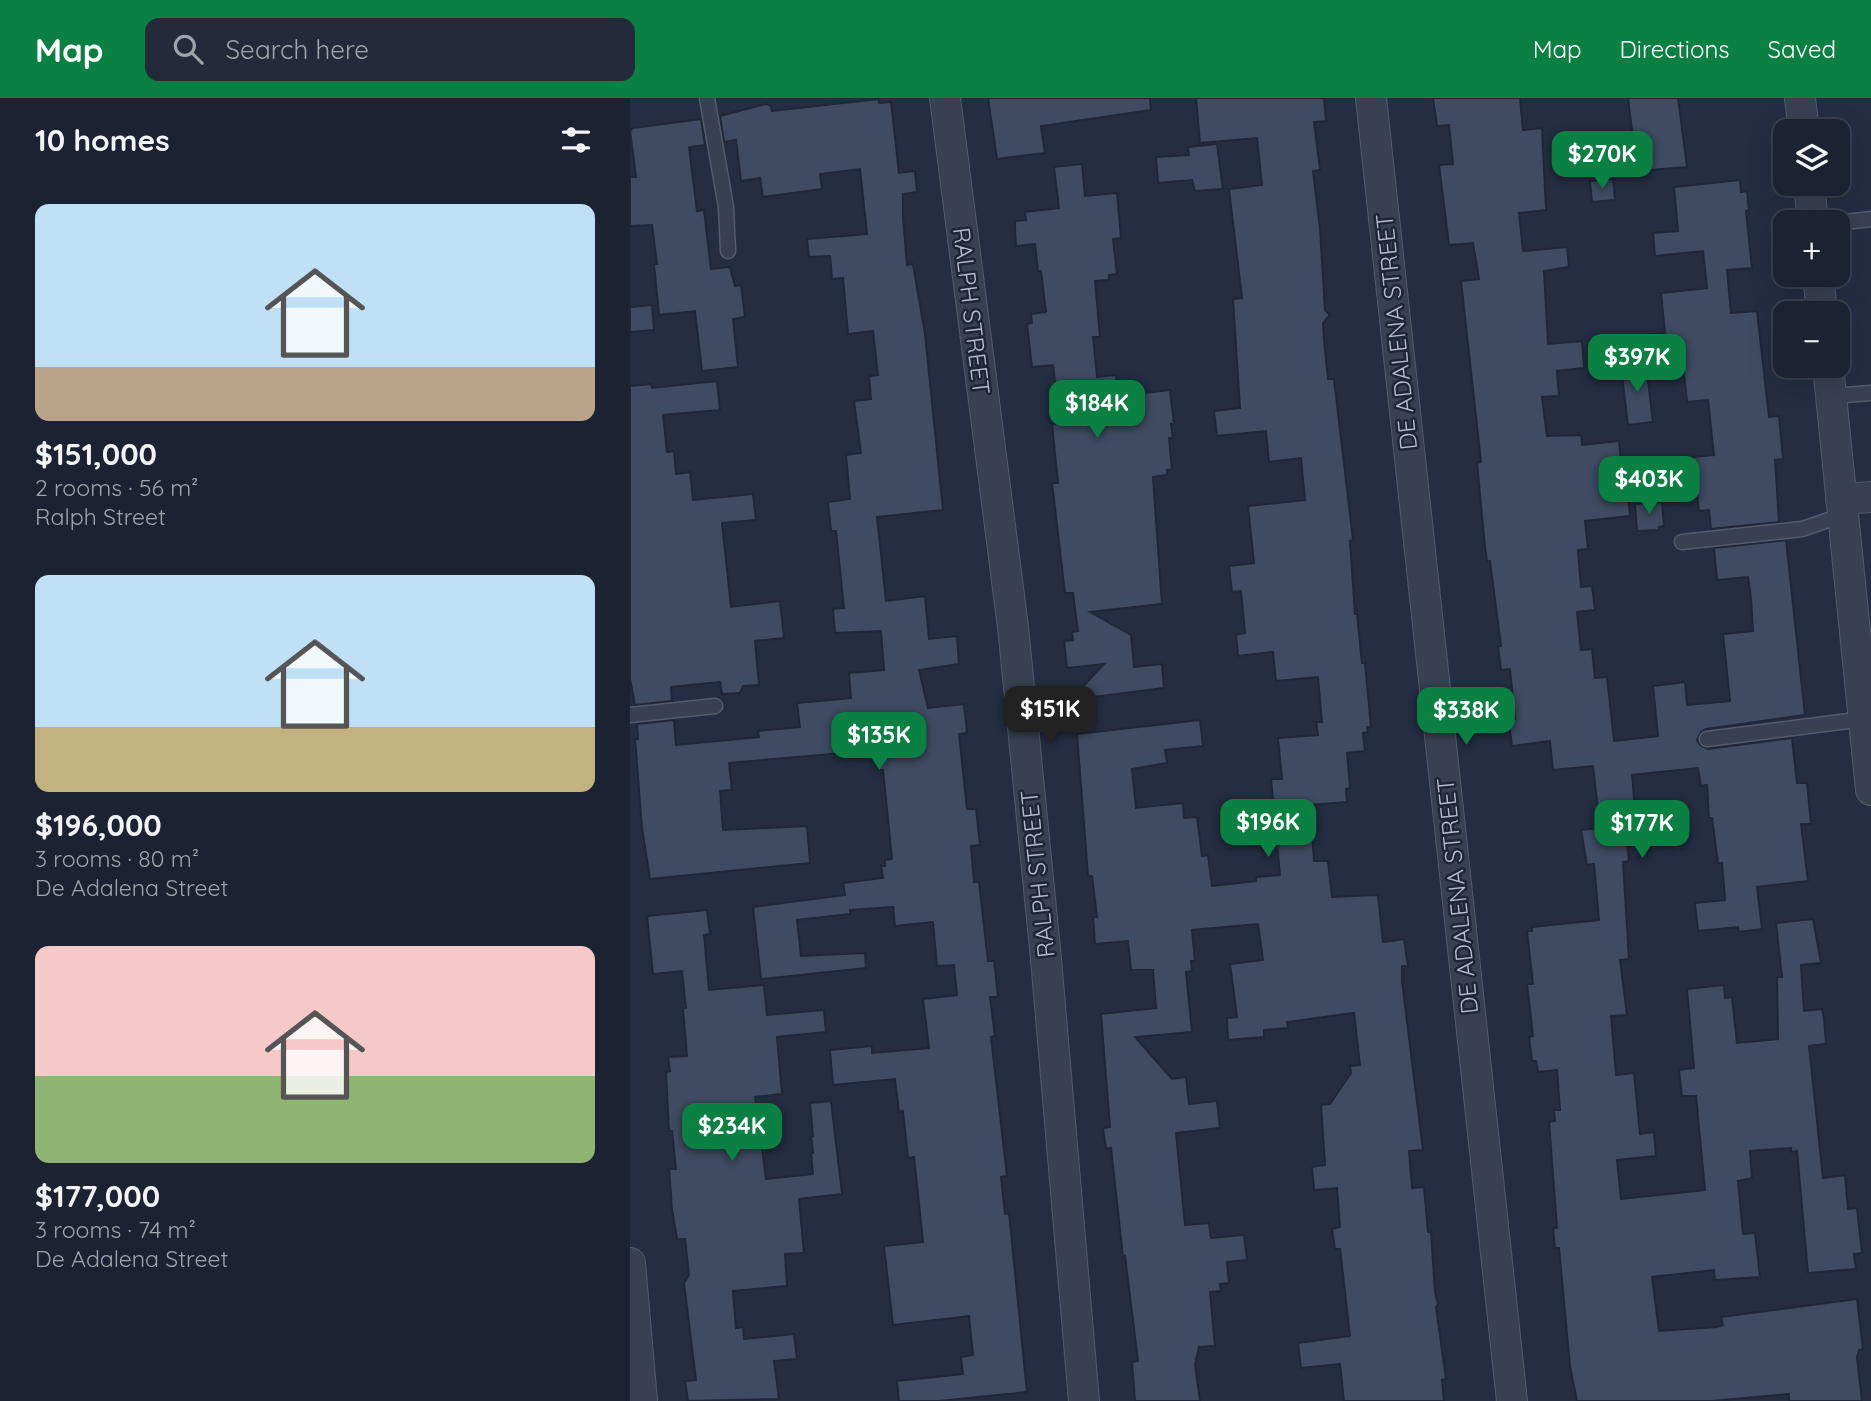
<!DOCTYPE html>
<meta charset="utf-8">
<style>
:root{--surface:#1b2232;--page:#242a3a;--text:#f1f3f6;--muted:#a0a4ac;--line:#393f4d;--accent:#0b8043}
body{margin:0;font-family:Quicksand,sans-serif;background:var(--page);color:var(--text);height:100vh;display:flex;flex-direction:column;font-size:26px;white-space:nowrap}
*{box-sizing:border-box;margin:0}
p{font-size:23px;color:var(--muted)}
.icon{flex:none;width:38px;height:38px;fill:none;stroke:currentColor;stroke-width:2;stroke-linecap:round;stroke-linejoin:round}
.map{position:relative;flex:1;overflow:hidden}
.panel{display:flex;flex-direction:column;background:var(--surface);width:630px}
.panel>*{flex:none}
.buttons{position:absolute;left:1143px;top:21px;display:grid;gap:14px}
.buttons a{display:grid;place-items:center;width:77px;height:77px;border-radius:14px;background:var(--surface);box-shadow:0 7px 28px #0002,0 0 0 2px var(--line);font-size:35px}
.price{position:absolute;translate:-50% -60px;padding:0 16px;border-radius:14px;background:var(--accent);color:#fff;font-size:23px;line-height:46px;filter:drop-shadow(0 2px 4px #0008)}
.price::after{content:'';position:absolute;left:50%;top:42px;width:21px;height:16px;margin-left:-10px;background:inherit;clip-path:polygon(0 0,100% 0,50% 100%)}
.price.current{background:#222;color:#fff}
ul{padding:0;list-style:none}
li{display:grid;align-content:center;gap:14px;height:371px;padding:0 35px}
li span{display:grid;place-items:center;height:217px;border-radius:14px;color:#555}
li>.icon{margin-inline-start:auto}
span .icon{width:126px;height:126px;fill:#fffc;stroke-width:1}
li b{font-size:30px}
h2{display:flex;justify-content:space-between;align-items:center;height:84px;padding:0 35px;font-size:30px}
header{display:flex;align-items:center;gap:42px;box-sizing:border-box;height:98px;padding:0 35px;background:var(--accent);color:#fff}
header strong{font-size:33px}
nav{display:flex;gap:38px;margin-inline-start:auto;font-size:24px}
.search{width:490px;height:63px;background:var(--page);display:flex;align-items:center;gap:18px;box-sizing:border-box;padding:0 24px;border-radius:14px;color:var(--muted);font-size:26px}
main{display:flex;flex:1;min-height:0}
.map>svg:first-child{display:block}
.building{fill:#3f4b62;stroke:#1f2739;stroke-width:2}
.lines{fill:none;stroke-linecap:round;stroke-linejoin:round}
.lane-casing{stroke:#535b6c;stroke-width:17}
.street-casing{stroke:#535b6c;stroke-width:32}
.lane{stroke:#384052;stroke-width:14}
.street{stroke:#384052;stroke-width:30}
.labels{text-anchor:middle;dominant-baseline:central;stroke-width:5;stroke-linejoin:round;paint-order:stroke}
.street-label{font-size:24px;fill:#b5bbcc;stroke:#1d2537}
</style>
<header>
<strong>Map</strong>
<div class="search"><svg class="icon" aria-label="search" viewBox="0 0 24 24"><circle cx="10" cy="10" r="6"/><path d="M15 15l6 6"/></svg>Search here</div>
<nav><a>Map</a><a>Directions</a><a>Saved</a></nav>
</header>
<main>
<section class="panel">
<h2>10 homes<svg class="icon" aria-label="filters" viewBox="0 0 24 24"><path d="M4 7h16M4 17h16"/><circle cx="9" cy="7" r="2"/><circle cx="15" cy="17" r="2"/></svg></h2>
<ul>
<li><span style="background:linear-gradient(#bfe0f5 75%,#b9a48a 0)"><svg class="icon" aria-label="home" viewBox="0 0 24 24"><path d="M3 11l9-7 9 7M6 9v11h12V9"/></svg></span><div><b>$151,000</b><p>2 rooms · 56 m²</p><p>Ralph Street</p></div></li>
<li><span style="background:linear-gradient(#bfe0f5 70%,#c2b280 0)"><svg class="icon" aria-label="home" viewBox="0 0 24 24"><path d="M3 11l9-7 9 7M6 9v11h12V9"/></svg></span><div><b>$196,000</b><p>3 rooms · 80 m²</p><p>De Adalena Street</p></div></li>
<li><span style="background:linear-gradient(#f6c9c9 60%,#8fb573 0)"><svg class="icon" aria-label="home" viewBox="0 0 24 24"><path d="M3 11l9-7 9 7M6 9v11h12V9"/></svg></span><div><b>$177,000</b><p>3 rooms · 74 m²</p><p>De Adalena Street</p></div></li>
</ul>
</section>
<div class="map">
<svg width="1241" height="1303" viewBox="0 0 1241 1303">
<rect width="100%" height="100%" fill="#242d42"/>
<g class="building">
<polygon points="358,0 520,0 521,12 411,28 415,55 367,61"/>
<polygon points="566,0 694,0 696,23 684,24 690,72 683,73 690,131 695,212 700,217 693,225 694,242 698,281 704,281 723,442 720,443 725,516 727,516 732,565 735,565 741,629 737,629 738,634 733,635 735,653 717,655 720,690 716,691 717,704 680,707 684,763 698,763 702,799 748,797 753,844 774,841 778,868 772,868 772,883 793,1052 779,1053 782,1090 794,1089 798,1134 801,1134 805,1194 808,1206 806,1209 816,1281 812,1282 814,1303 714,1303 710,1266 671,1270 668,1245 720,1238 710,1151 705,1151 702,1131 710,1129 707,1090 684,1092 682,1069 695,1067 691,1007 700,1006 721,975 720,968 730,967 724,915 657,924 658,930 634,932 634,939 598,942 597,920 607,919 600,866 633,862 628,826 562,832 565,863 561,863 562,873 556,874 562,934 505,939 542,981 556,979 559,1006 587,1003 590,1030 546,1035 555,1127 579,1125 581,1140 614,1137 617,1162 597,1164 599,1185 590,1186 591,1193 580,1194 585,1248 569,1249 565,1266 570,1303 505,1303 502,1264 508,1263 495,1158 493,1159 481,1050 476,1051 473,1030 480,1029 471,916 526,910 523,872 501,872 498,843 465,846 463,819 467,819 462,778 458,778 447,636 570,622 573,648 535,652 537,665 502,671 506,710 553,705 554,720 567,719 572,758 578,757 582,788 626,783 626,779 650,777 641,681 652,681 648,640 688,637 686,624 692,624 688,579 646,583 643,554 608,558 606,537 615,535 611,493 602,494 599,468 624,465 618,408 675,402 671,360 639,364 636,333 587,338 584,313 610,310 603,201 612,200 599,91 632,87 627,40 570,45"/>
<polygon points="803,0 890,0 893,32 912,30 916,112 889,115 893,153 937,149 939,169 914,173 918,246 952,243 954,270 927,273 929,298 912,299 917,338 951,337 952,347 989,343 991,365 995,365 1000,418 955,423 958,451 948,452 951,489 962,488 965,512 947,514 951,552 962,551 965,580 977,579 984,643 1028,638 1023,588 1055,584 1057,607 1100,603 1093,536 1123,533 1121,500 1118,479 1087,482 1084,450 1156,442 1175,617 1076,631 1071,634 1067,642 1070,647 1078,651 1162,640 1167,685 1177,685 1181,726 1171,726 1178,783 1127,789 1132,831 1109,834 1108,829 1068,833 1065,805 1095,802 1092,765 1088,765 1082,720 1079,720 1077,687 1071,688 1068,670 1002,677 1005,711 1001,711 1002,720 995,721 999,763 993,764 999,861 990,862 997,917 981,918 986,977 1004,975 1010,1036 1024,1034 1026,1058 987,1062 991,1101 1075,1092 1066,998 1052,998 1049,972 1064,970 1057,891 1094,887 1095,900 1102,899 1107,945 1148,941 1147,879 1152,879 1146,825 1183,821 1191,865 1171,867 1174,913 1192,911 1194,920 1196,946 1179,948 1193,1080 1215,1077 1218,1111 1227,1110 1232,1155 1224,1156 1226,1171 1178,1175 1167,1053 1161,1054 1161,1050 1120,1053 1122,1080 1108,1083 1113,1136 1125,1135 1130,1179 1085,1182 1084,1172 1022,1179 1029,1233 1087,1229 1093,1227 1091,1219 1227,1201 1233,1251 1229,1252 1227,1259 1232,1303 1159,1303 1159,1296 1082,1303 947,1303 940,1268 929,1150 925,1150 923,1130 927,1130 919,1024 925,1023 924,1012 930,1012 927,972 908,974 906,963 902,963 899,939 903,938 897,886 903,886 897,833 902,833 902,829 969,822 964,766 957,767 951,732 970,730 963,668 923,672 920,643 882,648 879,624 885,621 880,571 871,572 868,548 871,548 860,463 857,463 855,449 847,365 851,364 831,183 849,181 843,145 819,147 809,67 823,66 819,27 807,28"/>
<polygon points="998,0 1048,0 1057,69 1007,73"/>
<polygon points="249,1 249,5 261,4 269,75 285,73 287,94 273,96 273,119 277,167 283,166 295,236 313,412 247,419 256,503 295,498 299,541 327,538 329,566 289,572 298,610 334,606 337,635 329,636 337,711 346,711 350,747 341,748 344,784 349,784 358,863 364,863 366,880 368,899 360,899 365,938 361,939 377,1078 371,1079 375,1116 379,1115 397,1294 309,1303 269,1303 267,1283 333,1276 331,1259 343,1257 339,1218 263,1227 254,1148 293,1144 284,1059 278,1060 273,1013 269,1014 265,981 203,987 200,952 242,948 242,955 299,950 293,901 327,897 324,867 307,868 303,824 265,828 263,809 220,812 220,816 167,822 171,858 235,855 236,870 131,881 123,809 215,797 213,785 253,780 251,768 255,768 255,762 262,761 253,672 250,672 248,652 99,665 102,692 90,693 93,732 177,728 180,765 20,781 12,730 5,641 8,641 7,626 44,622 46,647 129,639 128,633 170,629 167,605 221,600 219,575 254,572 251,533 205,535 203,511 214,510 206,433 201,433 198,404 220,401 216,357 231,355 224,303 241,301 239,278 248,277 243,233 218,236 213,180 202,181 200,158 179,159 177,141 237,136 230,71 190,76 192,91 133,99 130,80 111,83 106,42 94,44 90,18 136,6 141,8 142,13"/>
<polygon points="71,21 75,47 59,49 67,113 74,112 81,171 100,169 105,188 111,187 115,219 103,221 108,269 72,273 65,213 29,217 24,166 27,166 22,127 0,128 0,79 6,79 0,33 3,30"/>
<polygon points="587,46 593,91 565,93 562,82 528,85 526,59 559,57 558,49"/>
<polygon points="452,66 455,98 487,95 491,140 483,141 487,176 479,177 479,182 465,183 470,239 463,239 467,279 486,277 488,298 540,292 544,326 541,326 543,340 539,340 542,371 537,372 537,377 523,379 532,506 460,514 501,537 504,569 532,566 534,590 440,602 474,566 437,570 434,543 443,542 442,534 448,533 443,495 435,495 422,385 428,385 422,326 430,325 423,267 402,269 397,226 402,225 401,216 416,214 411,173 408,173 405,146 386,148 385,130 385,123 396,122 395,114 429,110 424,69"/>
<polygon points="983,81 985,102 962,104 960,83"/>
<polygon points="1110,82 1111,94 1117,93 1119,112 1116,113 1122,170 1097,172 1101,215 1127,213 1139,319 1149,318 1153,361 1145,362 1149,424 1081,431 1079,412 1069,413 1063,359 1084,357 1078,302 1057,304 1052,257 1004,262 1002,239 1035,235 1031,195 1077,190 1073,153 1025,158 1023,135 1048,133 1044,89"/>
<polygon points="22,207 24,232 0,234 0,209"/>
<polygon points="1016,266 1023,324 998,327 991,269"/>
<polygon points="87,283 90,312 33,317 37,354 44,353 46,376 60,374 63,402 123,396 126,422 92,425 101,509 150,503 154,540 125,543 129,587 113,588 110,595 92,596 90,584 41,589 42,603 5,607 0,581 0,288 21,286 22,290"/>
<polygon points="1032,404 1034,428 1029,429 1029,432 1007,433 1005,406"/>
<polygon points="77,812 80,836 74,837 79,892 134,887 137,917 194,912 196,934 147,939 152,996 125,999 136,1081 183,1076 181,1055 183,1055 181,1039 183,1038 180,1005 201,1003 212,1096 169,1101 174,1155 155,1156 157,1188 103,1193 106,1230 113,1229 114,1241 164,1236 167,1261 144,1263 149,1301 58,1303 55,1283 66,1282 54,1185 59,1177 55,1141 47,1141 42,1111 39,1071 46,1071 42,1033 39,1033 36,974 40,973 38,959 57,958 53,910 56,910 52,873 23,876 17,818"/>
</g>
<g class="lines">
<defs>
<g id="lane">
<polyline points="77,0 96,109 98,153"/>
<polyline points="1208,125 1241,121"/>
<polyline points="1201,298 1241,295"/>
<polyline points="1052,444 1172,431 1213,417"/>
<polyline points="0,617 85,608"/>
<polyline points="1077,641 1234,621"/>
</g>
<g id="street">
<polyline points="315,0 383,529 416,861 454,1303"/>
<polyline points="741,0 882,1303"/>
<polyline points="1170,0 1174,33"/>
<polyline points="1179,86 1183,124"/>
<polyline points="1188,177 1192,215"/>
<polyline points="1198,268 1241,692"/>
<polyline points="1211,401 1241,399"/>
<polyline points="0,1165 12,1303"/>
</g>
</defs>
<use href="#lane" class="lane-casing"/>
<use href="#street" class="street-casing"/>
<use href="#lane" class="lane"/>
<use href="#street" class="street"/>
</g>
<g class="labels">
<g class="street-label">
<text transform="translate(342 213) rotate(83)">RALPH STREET</text>
<text transform="translate(766 234) rotate(-96)">DE ADALENA STREET</text>
<text transform="translate(407 776) rotate(-96)">RALPH STREET</text>
<text transform="translate(827 798) rotate(-96)">DE ADALENA STREET</text>
</g>
</g>
</svg>
<div class="buttons">
<a><svg class="icon" aria-label="layers" viewBox="0 0 24 24"><path d="M12 4l9 5-9 5-9-5zM3 14l9 5 9-5"/></svg></a>
<a>+</a>
<a>−</a>
</div>
<b class="price" style="left:972px;top:93px">$270K</b>
<b class="price" style="left:1007px;top:296px">$397K</b>
<b class="price" style="left:467px;top:342px">$184K</b>
<b class="price" style="left:1019px;top:418px">$403K</b>
<b class="price current" style="left:420px;top:648px">$151K</b>
<b class="price" style="left:836px;top:649px">$338K</b>
<b class="price" style="left:249px;top:674px">$135K</b>
<b class="price" style="left:638px;top:761px">$196K</b>
<b class="price" style="left:1012px;top:762px">$177K</b>
<b class="price" style="left:102px;top:1065px">$234K</b>
</div>
</main>
